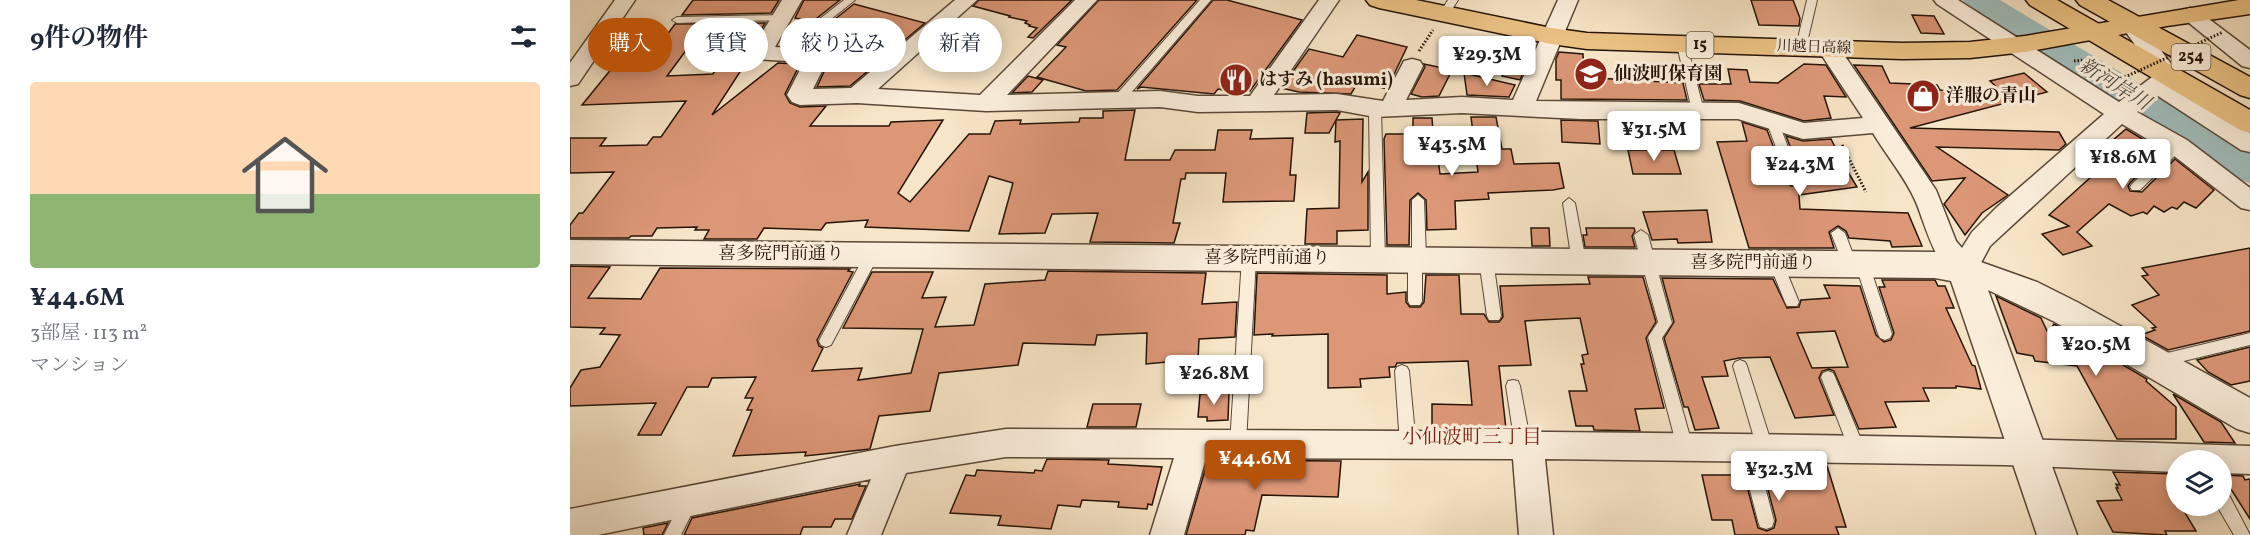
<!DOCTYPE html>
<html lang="ja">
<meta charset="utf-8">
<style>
:root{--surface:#fff;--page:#f6f6f7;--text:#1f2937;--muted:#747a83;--accent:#b45309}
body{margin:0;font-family:Vollkorn,"Noto Serif JP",serif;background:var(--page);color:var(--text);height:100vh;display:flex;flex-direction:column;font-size:22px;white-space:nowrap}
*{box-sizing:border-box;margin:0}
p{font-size:20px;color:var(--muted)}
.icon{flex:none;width:33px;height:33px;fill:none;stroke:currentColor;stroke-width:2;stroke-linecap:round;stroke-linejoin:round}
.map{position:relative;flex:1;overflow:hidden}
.sheet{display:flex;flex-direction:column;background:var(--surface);width:570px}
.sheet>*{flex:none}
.banner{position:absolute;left:18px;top:18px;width:570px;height:54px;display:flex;gap:12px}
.controls{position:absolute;left:1596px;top:450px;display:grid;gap:12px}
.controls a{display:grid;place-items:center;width:66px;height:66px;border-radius:50%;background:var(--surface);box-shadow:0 3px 15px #0003;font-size:30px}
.price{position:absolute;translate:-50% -51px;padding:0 14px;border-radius:6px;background:#fff;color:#222;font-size:20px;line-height:39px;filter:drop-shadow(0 2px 3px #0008)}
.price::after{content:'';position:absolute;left:50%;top:36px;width:18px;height:14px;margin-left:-9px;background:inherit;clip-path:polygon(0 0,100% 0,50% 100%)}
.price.selected{background:var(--accent);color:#fff}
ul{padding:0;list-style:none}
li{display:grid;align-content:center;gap:12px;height:318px;padding:0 30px}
li span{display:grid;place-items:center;height:186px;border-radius:6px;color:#555}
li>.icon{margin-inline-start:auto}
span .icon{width:108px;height:108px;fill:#fffc;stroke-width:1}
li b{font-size:26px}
h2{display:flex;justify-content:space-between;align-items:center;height:72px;padding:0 30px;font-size:26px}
.chip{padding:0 21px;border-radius:27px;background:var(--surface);box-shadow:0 3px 15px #0003;font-size:21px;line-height:54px}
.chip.selected{background:var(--accent);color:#fff}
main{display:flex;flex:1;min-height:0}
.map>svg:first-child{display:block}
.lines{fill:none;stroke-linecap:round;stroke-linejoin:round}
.river{fill:#9fbdbc;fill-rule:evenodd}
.building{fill:#dc9777;stroke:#251408;stroke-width:1.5;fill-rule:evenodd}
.service-casing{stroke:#5a4838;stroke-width:2}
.minor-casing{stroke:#5a4838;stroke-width:3}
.tertiary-casing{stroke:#5a4838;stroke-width:3}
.primary-casing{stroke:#251408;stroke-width:3}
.trunk-casing{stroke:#251408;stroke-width:3}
.path{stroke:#251408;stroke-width:3;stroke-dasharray:1.5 2;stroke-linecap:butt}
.service{fill:#faeedb;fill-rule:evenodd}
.minor{fill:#faeedb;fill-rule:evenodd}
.tertiary{fill:#faeedb;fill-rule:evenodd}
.primary{fill:#ecc284;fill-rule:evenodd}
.trunk{fill:#ecc284;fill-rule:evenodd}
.path-bridge{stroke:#251408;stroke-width:3;stroke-dasharray:1.5 2;stroke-linecap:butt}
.labels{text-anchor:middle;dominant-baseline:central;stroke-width:6;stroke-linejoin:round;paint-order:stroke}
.far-street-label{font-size:15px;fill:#251408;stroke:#faeedb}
.shield{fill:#faeedb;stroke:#655547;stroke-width:1.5}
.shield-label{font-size:16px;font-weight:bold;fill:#251408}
.poi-label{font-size:18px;font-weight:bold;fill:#251408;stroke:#faeedb;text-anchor:start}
.street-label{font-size:18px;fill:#251408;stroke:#faeedb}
.water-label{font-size:20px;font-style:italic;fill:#504f47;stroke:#faeedb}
.neighbourhood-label{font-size:20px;fill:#7a1f14;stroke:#faeedb}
</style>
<main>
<section class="sheet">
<h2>9件の物件<svg class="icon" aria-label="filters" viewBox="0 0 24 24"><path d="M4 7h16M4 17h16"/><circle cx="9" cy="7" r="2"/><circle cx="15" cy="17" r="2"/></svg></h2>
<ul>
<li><span style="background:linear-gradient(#ffd9b3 60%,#8fb573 0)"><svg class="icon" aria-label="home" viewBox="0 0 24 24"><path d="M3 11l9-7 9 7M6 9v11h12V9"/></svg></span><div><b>¥44.6M</b><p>3部屋 · 113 m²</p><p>マンション</p></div></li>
</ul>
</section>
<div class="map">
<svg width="1680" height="535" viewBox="0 0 1680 535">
<rect width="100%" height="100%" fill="#f7e5c7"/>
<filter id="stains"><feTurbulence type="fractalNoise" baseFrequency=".00333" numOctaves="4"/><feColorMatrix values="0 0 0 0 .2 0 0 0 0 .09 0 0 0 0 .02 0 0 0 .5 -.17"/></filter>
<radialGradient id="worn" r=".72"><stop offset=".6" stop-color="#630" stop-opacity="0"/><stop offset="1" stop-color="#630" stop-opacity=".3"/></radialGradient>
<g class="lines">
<polygon class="river" points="1393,0 1430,0 1655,135 1680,152 1680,183 1667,179 1629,153 1397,7"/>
</g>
<g class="building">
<polygon points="123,0 209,0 201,13 112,15"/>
<polygon points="234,0 270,0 242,22 225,18"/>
<polygon points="409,0 502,0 463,38 458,37 467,28 459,26 460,25 455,23 457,21 439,17 440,16 403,6"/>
<polygon points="529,0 627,0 547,90 516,91 467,77 496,47 487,45"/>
<polygon points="643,0 657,0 732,20 680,91 657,85 653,90 648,89 644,94 571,87 567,89"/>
<polygon points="1181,0 1223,0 1230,18 1229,26 1189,25"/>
<polygon points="284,4 355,23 280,86 247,87 262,54 257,48 231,46"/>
<polygon points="1342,15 1364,16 1374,34 1351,33"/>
<path d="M195,23L177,53L179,58L142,115L208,63L230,64L215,94L220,103L230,107L256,106L240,126H319L321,122L373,120L328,193L340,202L399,134H420L425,121L451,120L450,124L509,122L510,118H533V111L565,110L555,160H600L605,150H645L648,130H682L680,139L723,138L720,175H726L724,201L653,202L656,173H616L615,179H611L603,223H610L604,243L520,242L528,213L482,214L475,233L429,234L443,183L419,176L399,231L295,227L298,220L256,223L251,230L194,228L187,239H134L139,230H125L127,227L87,228L82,236H61L59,238H0V225L9,213H13L44,172L0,173V138H36L30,146L77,145L83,137H91L116,101L12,105L60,46L91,43L105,24ZM168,36L143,74L97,76L126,37Z"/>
<polygon points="787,35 837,47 817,89 788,82 781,94 729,92 711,88 739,49 773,57"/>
<polygon points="951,50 962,52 950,80 932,76 944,53 949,54"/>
<polygon points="989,52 1013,54 1014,69 1026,70 1026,78 1113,83 1117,100 991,99 991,80 986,80 986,59"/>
<polygon points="854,64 882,70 869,96 852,97 841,94 855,67"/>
<polygon points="1234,64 1256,65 1276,97 1254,96 1261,118 1234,121 1170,101 1134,100 1129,84 1161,84 1158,69 1177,70 1180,82 1208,83"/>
<polygon points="1284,65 1312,66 1320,83 1367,85 1370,90 1432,92 1420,81 1454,73 1477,92 1340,128 1489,132 1496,144 1489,150 1367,147 1438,195 1412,213 1395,235 1374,204 1395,178 1362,181"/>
<polygon points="894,73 945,85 939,97 897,95"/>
<polygon points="458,76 473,80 462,92 442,93"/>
<polygon points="767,112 770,113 766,120 793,119 792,182 798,172 798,230 767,231 767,244 735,244 737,209 769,208 770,141 765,142 766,120 759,133 735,133 737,113"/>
<polygon points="901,117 926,117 932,149 941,149 944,164 989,163 994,188 983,190 918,193 919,199 885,201 886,229 857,230 856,200 848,193 840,200 839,245 817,245 814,139 816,134 843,134 843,118 862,118 865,158 868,158 870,174 908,172"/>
<polygon points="991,120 1028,121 1030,144 992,142"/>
<polygon points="1172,122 1197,130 1217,182 1221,186 1229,186 1233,180 1216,136 1233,141 1261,139 1265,147 1263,147 1287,187 1229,195 1230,209 1338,213 1352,246 1322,247 1320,241 1279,238 1276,231 1268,226 1259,232 1264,248 1179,248 1147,142 1177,141"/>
<polygon points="1556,129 1592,151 1560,183 1558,186 1560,191 1572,192 1605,159 1644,190 1626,208 1614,202 1607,209 1602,207 1594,212 1584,206 1577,214 1573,212 1561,216 1539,204 1507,232 1522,246 1493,255 1472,234 1499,226 1479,215 1522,176 1523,174 1518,171 1520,169 1514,165"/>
<polygon points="1058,150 1104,150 1111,174 1063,174"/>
<polygon points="1137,210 1142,242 1108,243 1107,239 1082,240 1073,212"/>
<polygon points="961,228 979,228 980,246 962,246"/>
<polygon points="1016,228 1064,228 1065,231 1062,236 1065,247 1015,247 1013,235 1017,235"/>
<polygon points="1680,248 1680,331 1598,350 1571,335 1585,330 1582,328 1586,327 1562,305 1589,295 1572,276 1578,275 1572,268"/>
<polygon points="0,266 40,267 18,298 71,299 90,268 280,269 278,271 283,272 247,340 249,346 253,348 242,371 292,368 288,380 341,373 353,329 273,328 302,272 363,272 352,298 376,297 365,327 404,325 415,284 475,280 478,271 636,273 632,304 667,302 665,337 629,339 627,380 596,383 597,362 576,364 577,333 527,335 525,345 453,343 448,365 369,373 360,411 309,416 300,449 235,456 236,452 163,456 182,410 177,410 183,398 175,398 186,377 142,378 138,387 117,387 91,435 68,435 86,403 0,406 0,388 11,370 30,367 50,335 30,334 35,328 0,327"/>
<polygon points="687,273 817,275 817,294 836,292 836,302 840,307 850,307 854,302 856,275 889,275 891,314 914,314 919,322 929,322 933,317 930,286 1020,284 1018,277 1073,277 1086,322 1076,338 1094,408 1065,409 1070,431 1024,430 1023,426 1006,426 999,391 1017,391 1011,364 1014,364 1012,355 1018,354 1010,318 969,320 955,321 961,365 929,366 936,429 862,429 862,404 902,405 898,361 827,363 825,367 819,367 820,377 790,379 791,387 758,388 758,334 702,336 703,334 684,335"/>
<path d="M1092,278L1203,279L1217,308L1229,307L1231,300L1260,298L1254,285L1290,286L1306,335L1314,342L1321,340L1324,333L1309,287H1315L1312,280H1365L1368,286H1375L1384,308H1376L1402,365L1405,366L1411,389L1386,386V388H1353L1359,401L1315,402L1326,427L1289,429L1264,371L1259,369L1252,371L1249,378L1264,415L1225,418L1200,357L1169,358L1154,361L1158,376L1132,377L1149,428L1125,430L1118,407H1114L1094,338L1104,322ZM1265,331L1278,367L1242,368L1227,333Z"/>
<polygon points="1426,296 1471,318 1478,333 1484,324 1577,379 1576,381 1606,407 1606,439 1547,439 1507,366 1465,361 1463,356 1447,353"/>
<polygon points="1680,347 1680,381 1661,385 1638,372 1627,360"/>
<polygon points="659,392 658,420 637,421 637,417 628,417 630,394"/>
<polygon points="1603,394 1651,422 1665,443 1634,442"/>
<polygon points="523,404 571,404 566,427 517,427"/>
<polygon points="477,459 539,460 538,464 592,467 582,505 578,504 577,509 548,507 549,502 512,500 510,507 488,505 481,529 428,525 431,516 380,513 396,475 405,476 407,470 464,473 465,470 472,471"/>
<polygon points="638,460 771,461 768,497 692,495 684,531 676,530 675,535 616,535"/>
<polygon points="1257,466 1276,527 1266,527 1269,535 1165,535 1162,520 1142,520 1132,475 1174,475 1188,528 1197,531 1204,528 1206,520 1192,467"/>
<polygon points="1543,472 1606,474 1606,506 1611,506 1626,531 1595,531 1597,535 1543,532 1527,501 1552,500 1546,488 1548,488 1546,484 1550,485"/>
<polygon points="1652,475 1673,476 1675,480 1680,479 1680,519"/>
<polygon points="290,484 289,486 296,486 282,519 265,519 261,527 233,527 230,535 114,535 122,518"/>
<polygon points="98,523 92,535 74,535 73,528"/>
</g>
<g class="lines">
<defs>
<g id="service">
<polygon points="274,0 285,0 215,56 207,56 207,52"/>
<polygon points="630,0 641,0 553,102 545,102 545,96"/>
<polygon points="878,0 888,0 878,16 870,16 869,14"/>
<polygon points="1237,0 1247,0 1236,47 1231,50 1226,47"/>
<polygon points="212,15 216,16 216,20 107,23 102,20 107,17"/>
<polygon points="1112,42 1117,45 1134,111 1128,115 1122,111 1107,45"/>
<polygon points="805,105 811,109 815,258 813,262 803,262 801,258 799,109"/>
<polygon points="1202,117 1208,121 1231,181 1229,184 1221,184 1219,181 1196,121"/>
<polygon points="1608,142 1614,146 1612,149 1570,190 1562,190 1560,187 1562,184 1604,143"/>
<polygon points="848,195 854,200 856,258 852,262 852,301 850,305 840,305 838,301 838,258 842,254 842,200"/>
<polygon points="999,198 1005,203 1016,262 1014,266 1004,266 1002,262 993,203"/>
<polygon points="1268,228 1275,233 1286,262 1292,259 1297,260 1299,264 1322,334 1320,338 1315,340 1310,338 1308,334 1286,266 1280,269 1275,268 1273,264 1261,233"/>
<polygon points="1071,230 1078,235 1102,323 1092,338 1123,447 1121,452 1115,454 1109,452 1107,447 1078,337 1088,322 1064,235"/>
<polygon points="302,250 309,255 261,345 256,347 251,345 249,341 251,337 297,251"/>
<polygon points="679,253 684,254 686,258 676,443 674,448 668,450 662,448 660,443 672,258 674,254"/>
<polygon points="916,255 921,256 923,260 931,316 929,320 919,320 917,316 909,260 911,256"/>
<polygon points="1206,258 1211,259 1213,263 1229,302 1227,306 1217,306 1215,302 1199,263 1201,259"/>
<polygon points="1680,333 1680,345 1589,367 1584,365 1582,361 1584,357 1589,355"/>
<polygon points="1170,360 1175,362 1177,366 1203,448 1201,453 1195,455 1189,453 1187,448 1163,366 1165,362"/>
<polygon points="832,365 837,367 839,371 846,445 844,450 838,452 832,450 830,445 825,371 827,367"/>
<polygon points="1258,371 1263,373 1265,377 1295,449 1293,454 1287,456 1281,454 1279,449 1251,377 1253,373"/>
<polygon points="943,380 948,381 950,386 961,445 959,450 953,452 947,450 945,445 936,386 938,381"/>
<polygon points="1177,441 1183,443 1185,448 1204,521 1202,527 1196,529 1190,527 1188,521 1169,448 1171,443"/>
<polygon points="1652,490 1658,493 1680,535 1664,535 1647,506 1652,506"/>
<polygon points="119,495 125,498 127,503 111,535 94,535 113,498"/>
</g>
<g id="minor">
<polygon points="45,0 65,0 8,84 0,86 0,63"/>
<path d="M212,0H232L205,47L257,50L260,55L243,89L281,88L385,0H407L308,89L410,95L505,0H527L437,95L590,91L628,96H680L749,0H769L704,95L767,94L813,101L834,61L842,59L850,61L853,66L836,100L892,97L943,100L988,0H1008L966,101L1169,103L1234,123L1293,118L1247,48L1250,43L1258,41L1266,43L1366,190L1386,241L1392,248L1402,232L1426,208L1534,114L1367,4L1364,0H1388L1549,102L1586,74L1550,24L1554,19L1561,18L1568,19L1610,76L1603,84L1680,133V152L1671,150L1588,96L1567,112L1617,140L1680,188V210L1671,208L1599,152L1552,124L1420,246L1404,276C1368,288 1356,223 1345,200C1335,177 1316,155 1303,133L1233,139L1168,119H1011L892,113L805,117L767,110L628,112L590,107L416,111L287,103L230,105L222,102L217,95L234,62L182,59L179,54Z"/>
<polygon points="1620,8 1627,10 1680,50 1680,68 1672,66 1613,18 1610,14 1613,10"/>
<path d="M436,429C851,431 1265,431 1680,446V474L1652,473V460H1606V472L1435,465L975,459L983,535H949L943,459L636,458L614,535H580L604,458L436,457L336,473L311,535H277L301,479L28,535H0V509L325,446Z"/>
</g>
<polygon id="tertiary" points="0,240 1365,252 1394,256 1467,282 1507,302 1680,398 1680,433 1667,429 1483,321 1418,290 1507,535 1467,535 1381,281 1365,278 0,264"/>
<polygon id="primary" points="796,0 846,0 981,28 1017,33 1332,43 1400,42 1455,36 1669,0 1680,0 1680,14 1597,26 1455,52 1400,58 1332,59 1017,49 981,44 809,8 800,5"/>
<g id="trunk">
<polygon points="1456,0 1487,0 1680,110 1680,133 1670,130 1460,5"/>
<polygon points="1506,0 1538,0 1680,77 1680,98 1670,95 1510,5"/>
</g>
</defs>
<use href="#service" class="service-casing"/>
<use href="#minor" class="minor-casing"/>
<use href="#tertiary" class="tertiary-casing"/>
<use href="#primary" class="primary-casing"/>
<use href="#trunk" class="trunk-casing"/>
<g class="path">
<polyline points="849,51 863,30"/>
<polyline points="1504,61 1526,59"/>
<polyline points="1272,145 1296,192"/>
</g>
<use href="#service" class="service"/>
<use href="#minor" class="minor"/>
<use href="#tertiary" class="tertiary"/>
<use href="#primary" class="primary"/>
<use href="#trunk" class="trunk"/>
<polyline class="path-bridge" points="1542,83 1653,32"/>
</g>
<defs>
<symbol id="school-disc" viewBox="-11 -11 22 22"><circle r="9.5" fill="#8f2418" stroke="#faeedb"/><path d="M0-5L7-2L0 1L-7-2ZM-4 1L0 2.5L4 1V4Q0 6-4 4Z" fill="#fff"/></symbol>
<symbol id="restaurant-disc" viewBox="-11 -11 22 22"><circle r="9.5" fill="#8f2418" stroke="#faeedb"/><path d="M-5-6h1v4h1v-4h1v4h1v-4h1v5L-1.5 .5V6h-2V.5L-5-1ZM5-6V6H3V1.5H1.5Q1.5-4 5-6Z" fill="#fff"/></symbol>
<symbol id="shop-disc" viewBox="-11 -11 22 22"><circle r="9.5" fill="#8f2418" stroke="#faeedb"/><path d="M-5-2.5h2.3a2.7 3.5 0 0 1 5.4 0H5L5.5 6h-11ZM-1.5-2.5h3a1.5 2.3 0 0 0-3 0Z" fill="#fff"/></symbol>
</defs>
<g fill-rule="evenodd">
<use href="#school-disc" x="1002" y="55" width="38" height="38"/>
<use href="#restaurant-disc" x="647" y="61" width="38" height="38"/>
<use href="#shop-disc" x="1334" y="77" width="38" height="38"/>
</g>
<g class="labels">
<g class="far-street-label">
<text transform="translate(1244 48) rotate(2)">川越日高線</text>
</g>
<g class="shield">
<rect x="1116.5" y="32" width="27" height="26" rx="4.5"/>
<rect x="1601.5" y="44" width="39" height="26" rx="4.5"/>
</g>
<g class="shield-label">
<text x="1130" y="45">15</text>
<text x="1621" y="57">254</text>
</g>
<g class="poi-label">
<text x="1044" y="74">仙波町保育園</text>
<text x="689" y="80">はすみ (hasumi)</text>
<text x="1376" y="96">洋服の青山</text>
</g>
<g class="street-label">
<text x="211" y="254">喜多院門前通り</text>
<text x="697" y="258">喜多院門前通り</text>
<text x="1183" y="263">喜多院門前通り</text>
</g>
<g class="water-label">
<text transform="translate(1544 85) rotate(32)">新河岸川</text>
</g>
<g class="neighbourhood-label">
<text x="902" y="438">小仙波町三丁目</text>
</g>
</g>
<rect width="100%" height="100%" filter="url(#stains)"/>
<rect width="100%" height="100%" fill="url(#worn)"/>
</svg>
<div class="controls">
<a><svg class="icon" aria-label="layers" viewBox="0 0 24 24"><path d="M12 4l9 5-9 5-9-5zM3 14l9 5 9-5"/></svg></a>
</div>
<b class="price" style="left:917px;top:87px">¥29.3M</b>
<b class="price" style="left:1084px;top:162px">¥31.5M</b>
<b class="price" style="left:882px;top:177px">¥43.5M</b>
<b class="price" style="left:1553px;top:190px">¥18.6M</b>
<b class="price" style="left:1230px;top:197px">¥24.3M</b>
<b class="price" style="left:1526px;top:377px">¥20.5M</b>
<b class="price" style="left:644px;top:406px">¥26.8M</b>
<b class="price selected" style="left:685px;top:491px">¥44.6M</b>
<b class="price" style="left:1209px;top:502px">¥32.3M</b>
<div class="banner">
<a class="chip selected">購入</a>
<a class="chip">賃貸</a>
<a class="chip">絞り込み</a>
<a class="chip">新着</a>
</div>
</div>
</main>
